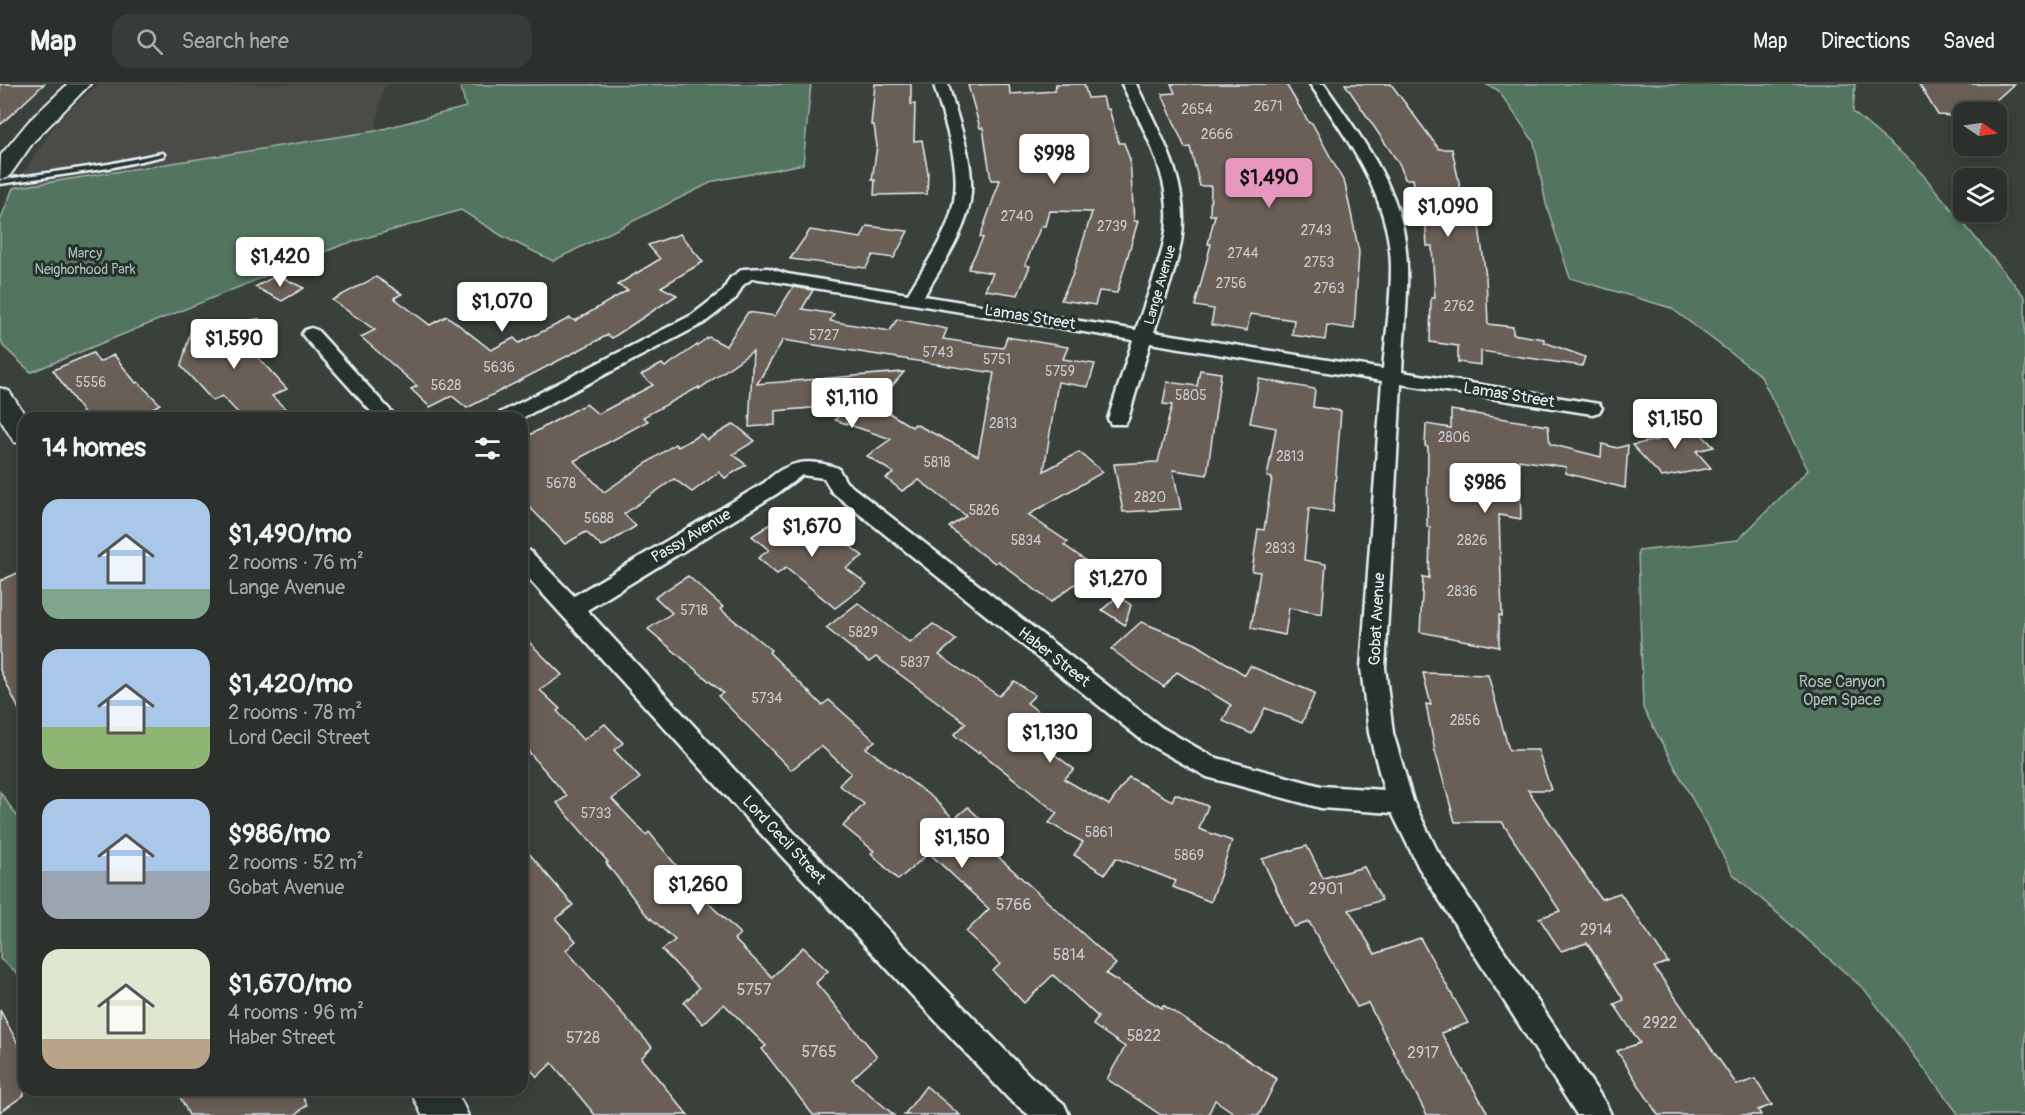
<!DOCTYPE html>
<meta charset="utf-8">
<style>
:root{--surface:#2c302c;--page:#383c38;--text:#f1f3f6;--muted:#a6a9a9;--line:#484b48;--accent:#e797bd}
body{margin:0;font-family:Pangolin,sans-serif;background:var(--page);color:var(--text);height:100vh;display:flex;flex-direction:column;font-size:22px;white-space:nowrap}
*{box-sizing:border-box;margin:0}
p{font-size:20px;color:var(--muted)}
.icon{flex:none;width:33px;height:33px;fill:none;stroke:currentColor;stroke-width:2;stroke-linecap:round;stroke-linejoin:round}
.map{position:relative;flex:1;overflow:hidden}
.sheet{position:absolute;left:18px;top:328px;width:510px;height:684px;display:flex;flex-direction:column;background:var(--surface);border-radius:18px;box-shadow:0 3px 15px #0003,0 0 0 2px var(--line)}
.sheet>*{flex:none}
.needle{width:39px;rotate:103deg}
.buttons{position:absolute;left:1953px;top:18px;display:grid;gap:12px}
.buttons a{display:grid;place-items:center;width:54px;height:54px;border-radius:12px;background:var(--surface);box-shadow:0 3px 15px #0003,0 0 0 2px var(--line);font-size:30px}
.price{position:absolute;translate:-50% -51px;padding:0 14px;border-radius:6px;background:#fff;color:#222;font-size:20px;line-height:39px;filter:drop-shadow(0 2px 3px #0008)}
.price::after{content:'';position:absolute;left:50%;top:36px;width:18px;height:14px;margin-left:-9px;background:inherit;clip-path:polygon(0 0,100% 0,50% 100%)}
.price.selected{background:var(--accent);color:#111}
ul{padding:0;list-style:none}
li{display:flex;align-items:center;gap:18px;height:150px;padding:0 24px}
li span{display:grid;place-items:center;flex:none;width:168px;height:120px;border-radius:18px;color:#555}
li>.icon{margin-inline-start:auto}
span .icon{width:72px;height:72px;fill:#fffc;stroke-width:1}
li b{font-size:26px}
h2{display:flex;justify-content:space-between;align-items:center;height:72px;padding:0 24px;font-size:26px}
header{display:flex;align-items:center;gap:36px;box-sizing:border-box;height:84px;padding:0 30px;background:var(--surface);border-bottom:2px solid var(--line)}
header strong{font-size:28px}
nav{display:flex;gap:33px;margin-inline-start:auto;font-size:21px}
.search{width:420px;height:54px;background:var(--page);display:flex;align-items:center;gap:15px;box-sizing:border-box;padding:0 21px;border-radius:18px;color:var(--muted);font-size:22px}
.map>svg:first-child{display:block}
.built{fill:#4b4c47}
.green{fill:#53745e;stroke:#9eb2ab;stroke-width:1.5}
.building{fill:#6a5e57;stroke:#e8f1f8;stroke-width:1.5;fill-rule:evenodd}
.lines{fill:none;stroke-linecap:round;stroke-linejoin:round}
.lane-casing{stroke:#e8f1f8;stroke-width:5}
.street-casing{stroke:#e8f1f8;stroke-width:5}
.secondary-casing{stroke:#e8f1f8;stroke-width:4}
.lane{fill:#26332d;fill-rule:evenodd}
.street{fill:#26332d;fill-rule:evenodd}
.secondary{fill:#26332d;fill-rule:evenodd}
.labels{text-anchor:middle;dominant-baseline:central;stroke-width:6;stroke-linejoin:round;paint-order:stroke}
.number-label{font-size:14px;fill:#c8ccd0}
.far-park-label{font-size:14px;fill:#acbfba;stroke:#26332d}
.far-street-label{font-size:14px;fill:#e8f1f8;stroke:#26332d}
.street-label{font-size:16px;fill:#e8f1f8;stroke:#26332d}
.park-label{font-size:16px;fill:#acbfba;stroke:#26332d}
.near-number-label{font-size:16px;fill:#c8ccd0}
</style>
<header>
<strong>Map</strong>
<div class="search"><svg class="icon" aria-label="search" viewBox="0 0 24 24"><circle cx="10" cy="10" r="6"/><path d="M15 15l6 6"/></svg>Search here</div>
<nav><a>Map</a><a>Directions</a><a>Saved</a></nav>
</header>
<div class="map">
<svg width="2025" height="1031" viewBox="0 0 2025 1031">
<rect width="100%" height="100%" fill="#3a403a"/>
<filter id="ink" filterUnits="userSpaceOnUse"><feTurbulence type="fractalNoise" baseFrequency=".0167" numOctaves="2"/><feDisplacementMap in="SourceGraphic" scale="12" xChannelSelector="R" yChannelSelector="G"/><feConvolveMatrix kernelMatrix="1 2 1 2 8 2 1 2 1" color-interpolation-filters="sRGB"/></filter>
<g filter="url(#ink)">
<polygon class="built" points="99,0 388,0 384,2 375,47 13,104 58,36"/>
<g class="green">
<polygon points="811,0 803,80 714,97 553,177 502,152 461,126 342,161 31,288 3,262 0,252 0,137 13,104 375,47 466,23 460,1"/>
<polygon points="1485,0 1855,0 1853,28 1913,79 2025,213 2025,1031 1959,1031 1865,906 1733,790 1643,624 1638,467 1738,456 1808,386 1760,291 1671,224 1570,194 1546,120 1534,58 1498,6"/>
<polygon points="0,708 24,742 24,895 0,875"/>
</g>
<g class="building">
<polygon points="0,0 44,0 0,41"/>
<polygon points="875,0 911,0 911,20 915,20 914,57 922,56 928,89 927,110 874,111 875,96 872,96 877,62 874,41 871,41"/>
<polygon points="1009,0 1010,10 1055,7 1056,0 1084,0 1088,14 1103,13 1106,25 1109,25 1119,59 1124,59 1130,76 1134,137 1138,137 1117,209 1099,207 1095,221 1061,216 1073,190 1092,128 1049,127 1045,142 1041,142 1025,181 1030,182 1018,211 985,206 993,189 968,185 983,154 980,153 1000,96 991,96 983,44 980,44 968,1"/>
<polygon points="1171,0 1286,0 1309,39 1312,39 1345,100 1359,168 1354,245 1327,241 1325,256 1292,251 1294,236 1250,230 1247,247 1211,241 1214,225 1195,222 1211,160 1208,160 1215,131 1210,131 1211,102 1200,102 1190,63 1185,64 1162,10 1175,9"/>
<polygon points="1345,0 1391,0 1439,65 1452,65 1465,127 1477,128 1486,193 1488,240 1513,243 1513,250 1544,255 1544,258 1585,273 1582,282 1481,267 1481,281 1458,278 1458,262 1430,258 1431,214 1435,214 1432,162 1427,162 1425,133 1420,132 1413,95 1405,95 1400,81"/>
<polygon points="1919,0 2014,0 1985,26 1986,28 1964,28 1964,47 1954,32 1938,31"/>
<polygon points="867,142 908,147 894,174 873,171 866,184 790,175 810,146 861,154"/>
<polygon points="680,150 703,178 661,203 677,211 612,254 608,251 467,324 452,312 430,323 411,305 417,302 361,253 375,246 332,216 376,193 402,210 394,214 430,241 447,232 491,266 514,254 519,259 570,234 575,237 628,206 617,201 660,175 648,161"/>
<polygon points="277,191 304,204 282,217 255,203"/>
<path d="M793,203L813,206L802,225L834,230L830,237L890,247L897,235L947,245L943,255L1003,264L1007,253L1068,263L1063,275L1095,280L1088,303L1058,298L1044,387L1079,368L1103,388L1028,431L1068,458L1064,461L1096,484L1051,518L998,477L995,479L976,466L949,443L966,432L919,396L902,407L886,394L894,389L867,372L891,355L835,336L848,321L775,327V341L749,343L753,267L699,305V303L643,333L648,337L574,377L604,408L675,360L678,363L701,350L707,356L734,340L755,357L733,370L746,381L725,394L719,388L692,408L674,395L624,430L636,442L602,463L586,448L565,460L522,415V355L586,320L598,330L653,301L641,291L662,280L665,283L709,253L726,262L748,228L775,232ZM783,256L994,289L978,372L915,340L912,343L876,321L904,288L757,300Z"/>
<polygon points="259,235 252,267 287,305 272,312 295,334 243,334 222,312 213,317 181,282 191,246"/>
<polygon points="93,269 99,278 114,271 136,299 138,298 160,320 151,325 160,334 87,334 53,286"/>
<polygon points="1200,286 1221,289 1207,391 1173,386 1181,425 1123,428 1114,380 1158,378 1172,321 1163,320 1167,298 1197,302"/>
<polygon points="1259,295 1315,305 1313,323 1341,327 1333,428 1309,424 1304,476 1326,480 1322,530 1289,524 1285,551 1251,544 1260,488 1252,487 1258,445 1264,446 1272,394 1267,393 1276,344 1250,339"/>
<polygon points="1451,326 1548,342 1550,360 1601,373 1602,360 1617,364 1628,361 1625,404 1565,389 1566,383 1519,376 1521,435 1499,431 1502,532 1499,531 1499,563 1420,548 1423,493 1429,494 1430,443 1427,443 1428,363 1425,362 1426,340 1451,344"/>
<polygon points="1689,338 1714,363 1696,367 1711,384 1662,393 1632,361 1657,356 1648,345"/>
<polygon points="783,432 802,447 820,435 838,449 835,451 863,472 846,484 867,500 835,524 786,484 777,490 758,474 769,466 752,452"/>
<polygon points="24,486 24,636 0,586 0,497"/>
<polygon points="688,492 723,523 720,525 771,566 769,568 822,621 829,616 875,657 866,664 933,714 954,735 968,723 995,749 983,759 1116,880 1106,890 1162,924 1163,921 1277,995 1259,1031 1237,1031 1215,1016 1208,1031 1161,1031 1107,995 1125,963 1093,941 1098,933 1053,891 1024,919 993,887 1000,880 966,848 989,825 929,769 898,796 871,769 874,767 843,742 864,720 839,701 851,689 821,662 791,686 718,612 723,609 648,545 672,529 655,513"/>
<polygon points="1118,512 1131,521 1125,541 1102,526"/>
<polygon points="858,519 910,559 933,540 956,556 939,571 999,612 1014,597 1035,611 1027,619 1064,647 1046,664 1074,685 1064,695 1109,721 1129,693 1172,717 1175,710 1208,722 1199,745 1232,757 1211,818 1173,803 1176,797 1116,774 1105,790 1074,771 1083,758 1049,739 1057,729 979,667 978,669 954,651 966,639 876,573 869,578 826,544"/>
<polygon points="1141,538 1196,560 1245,591 1250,582 1315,609 1302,639 1265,624 1252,650 1223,637 1231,621 1177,588 1164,603 1111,565"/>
<polygon points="522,551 562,591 540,606 560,625 557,627 583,656 605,640 623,659 614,666 640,694 612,715 646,751 649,748 688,796 686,797 740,850 734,855 772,893 803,863 828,887 816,899 877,972 852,995 894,1031 813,1031 762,965 766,962 724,920 703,940 684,919 699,904 662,866 675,856 645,829 606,779 608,778 557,719 567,712 522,660"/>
<polygon points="1423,589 1488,591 1509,666 1538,666 1551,706 1528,706 1601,815 1620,809 1668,878 1654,883 1737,1001 1755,995 1772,1021 1758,1026 1761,1031 1658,1031 1617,967 1640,959 1614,920 1624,916 1587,859 1561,867 1539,834 1560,827 1502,738 1455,738 1435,667 1426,620 1431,621"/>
<polygon points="522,761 573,821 556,835 576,857 566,866 652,963 641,974 688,1031 595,1031 552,979 537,993 522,975"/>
<polygon points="1307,762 1323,794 1364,783 1382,816 1349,826 1375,870 1420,854 1468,939 1441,949 1489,1031 1427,1031 1368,919 1357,923 1309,838 1294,843 1262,775"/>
<polygon points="0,926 24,971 24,1011 0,1028"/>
<polygon points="926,1002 960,1031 904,1031"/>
<polygon points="190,1006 299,1006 307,1021 295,1031 189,1031 180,1013"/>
</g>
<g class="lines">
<defs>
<polygon id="lane" points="162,69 164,70 164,72 109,84 0,100 0,96 109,80"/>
<g id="street">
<path d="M934,0H948C957,35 973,71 971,108C969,145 942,181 924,212L1136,246C1146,215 1159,184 1165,153C1176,99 1144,47 1122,0H1136C1159,48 1189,96 1182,151C1179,180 1162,220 1154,248L1383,285C1386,251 1391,217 1391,183C1390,113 1348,56 1310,0H1324C1354,44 1392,91 1403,145C1412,191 1404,241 1402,288L1599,320L1602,324L1599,328L1592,330L1401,300L1385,584L1393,649L1413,717L1437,766L1606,1020L1611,1031H1577L1419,784L1392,729L1321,724L1207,693L1143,657L832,408L824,394L802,391L778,409L587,526L766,720L1031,993L1064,1020L1069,1031H1029L1009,1015L748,736L522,487V465L530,467L574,512L764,399C788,376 808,374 838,384L846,398L1161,643L1213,673L1321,702L1384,706L1369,649L1361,584L1382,297L1150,259L1128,335L1125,340H1111L1108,335L1133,256L753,194L743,201L736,214L704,239L522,334H498L500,329L692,231L723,207L730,194L743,185L768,184L787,190L908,210C926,179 952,146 955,109C959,73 943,35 934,0Z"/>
<polygon points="311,244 317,246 397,334 377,334 305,254 302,250 305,246"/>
</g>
<g id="secondary">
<polygon points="68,0 90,0 34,57 8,94 0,95 1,71 29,37"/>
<polygon points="0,304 9,307 27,334 24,334 24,360 14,358 0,335"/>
<polygon points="410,1006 456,1006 468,1031 422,1031"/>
</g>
</defs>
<use href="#lane" class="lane-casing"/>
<use href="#street" class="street-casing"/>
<use href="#secondary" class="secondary-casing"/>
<use href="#lane" class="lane"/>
<use href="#street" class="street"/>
<use href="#secondary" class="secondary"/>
</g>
</g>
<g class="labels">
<g class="number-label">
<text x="1268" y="22">2671</text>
<text x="1197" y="25">2654</text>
<text x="1217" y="50">2666</text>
<text x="1017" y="132">2740</text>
<text x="1112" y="142">2739</text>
<text x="1316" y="146">2743</text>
<text x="1243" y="169">2744</text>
<text x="1319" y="178">2753</text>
<text x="1231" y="199">2756</text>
<text x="1329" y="204">2763</text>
<text x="1459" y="222">2762</text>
<text x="824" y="251">5727</text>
<text x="938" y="268">5743</text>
<text x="997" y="275">5751</text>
<text x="499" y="283">5636</text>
<text x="1060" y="287">5759</text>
<text x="91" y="298">5556</text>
<text x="446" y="301">5628</text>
<text x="1191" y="311">5805</text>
<text x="1003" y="339">2813</text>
<text x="1454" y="353">2806</text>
<text x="1290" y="372">2813</text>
<text x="937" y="378">5818</text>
<text x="561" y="399">5678</text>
<text x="1150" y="413">2820</text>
<text x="984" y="426">5826</text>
<text x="599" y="434">5688</text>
<text x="1026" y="456">5834</text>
<text x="1472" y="456">2826</text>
<text x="1280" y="464">2833</text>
<text x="1462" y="507">2836</text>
<text x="694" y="526">5718</text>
<text x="863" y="548">5829</text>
<text x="915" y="578">5837</text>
<text x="767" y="614">5734</text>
<text x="1465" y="636">2856</text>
<text x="596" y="729">5733</text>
<text x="1099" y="748">5861</text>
<text x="1189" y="771">5869</text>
</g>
<g class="far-park-label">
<text x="85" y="169">Marcy<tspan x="85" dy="16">Neighorhood Park</tspan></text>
</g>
<g class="far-street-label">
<text transform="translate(1160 201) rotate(-74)">Lange Avenue</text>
</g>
<g class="street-label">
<text transform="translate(1030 233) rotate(9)">Lamas Street</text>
<text transform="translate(1509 311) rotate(9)">Lamas Street</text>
<text transform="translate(691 452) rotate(-31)">Passy Avenue</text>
<text transform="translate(1377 535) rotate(-87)">Gobat Avenue</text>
<text transform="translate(1054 573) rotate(38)">Haber Street</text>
<text transform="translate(784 756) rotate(47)">Lord Cecil Street</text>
</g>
<g class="park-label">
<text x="1842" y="598">Rose Canyon<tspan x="1842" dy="18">Open Space</tspan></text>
</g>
<g class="near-number-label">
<text x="1326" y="805">2901</text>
<text x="1014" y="821">5766</text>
<text x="1596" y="846">2914</text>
<text x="1069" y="871">5814</text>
<text x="754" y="906">5757</text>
<text x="1660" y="939">2922</text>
<text x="1144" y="952">5822</text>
<text x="583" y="954">5728</text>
<text x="819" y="968">5765</text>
<text x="1423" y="969">2917</text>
</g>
</g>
</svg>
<div class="buttons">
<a><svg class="needle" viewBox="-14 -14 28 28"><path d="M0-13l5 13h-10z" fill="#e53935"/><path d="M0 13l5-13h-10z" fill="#a6a9a9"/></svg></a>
<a><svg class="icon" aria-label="layers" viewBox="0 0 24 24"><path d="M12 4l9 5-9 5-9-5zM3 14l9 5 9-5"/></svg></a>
</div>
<b class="price" style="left:1054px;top:101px">$998</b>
<b class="price selected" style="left:1269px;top:125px">$1,490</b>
<b class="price" style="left:1448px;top:154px">$1,090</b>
<b class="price" style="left:280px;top:204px">$1,420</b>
<b class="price" style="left:502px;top:249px">$1,070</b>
<b class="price" style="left:234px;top:286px">$1,590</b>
<b class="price" style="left:852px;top:345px">$1,110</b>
<b class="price" style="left:1675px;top:366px">$1,150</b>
<b class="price" style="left:1485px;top:430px">$986</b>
<b class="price" style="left:812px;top:474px">$1,670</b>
<b class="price" style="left:1118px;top:526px">$1,270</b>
<b class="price" style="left:1050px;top:680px">$1,130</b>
<b class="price" style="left:962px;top:785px">$1,150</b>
<b class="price" style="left:698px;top:832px">$1,260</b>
<section class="sheet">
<h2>14 homes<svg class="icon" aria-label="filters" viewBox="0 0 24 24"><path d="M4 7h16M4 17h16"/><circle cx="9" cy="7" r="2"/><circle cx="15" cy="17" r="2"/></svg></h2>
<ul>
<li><span style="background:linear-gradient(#a9c7e8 75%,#7fa58c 0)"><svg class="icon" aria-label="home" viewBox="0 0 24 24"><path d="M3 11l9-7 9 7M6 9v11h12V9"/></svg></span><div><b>$1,490/mo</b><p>2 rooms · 76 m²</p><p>Lange Avenue</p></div></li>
<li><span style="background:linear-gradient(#a9c7e8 65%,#8fb573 0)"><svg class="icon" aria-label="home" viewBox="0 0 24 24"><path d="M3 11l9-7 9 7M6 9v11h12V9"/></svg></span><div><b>$1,420/mo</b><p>2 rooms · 78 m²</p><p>Lord Cecil Street</p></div></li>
<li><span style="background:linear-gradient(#a9c7e8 60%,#9aa5b1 0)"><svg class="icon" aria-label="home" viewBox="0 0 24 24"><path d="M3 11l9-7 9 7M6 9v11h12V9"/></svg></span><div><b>$986/mo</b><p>2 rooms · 52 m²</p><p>Gobat Avenue</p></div></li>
<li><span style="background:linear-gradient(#dfe7d0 75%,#b9a48a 0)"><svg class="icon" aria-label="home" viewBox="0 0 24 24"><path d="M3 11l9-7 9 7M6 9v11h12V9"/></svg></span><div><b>$1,670/mo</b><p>4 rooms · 96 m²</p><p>Haber Street</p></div></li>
</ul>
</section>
</div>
